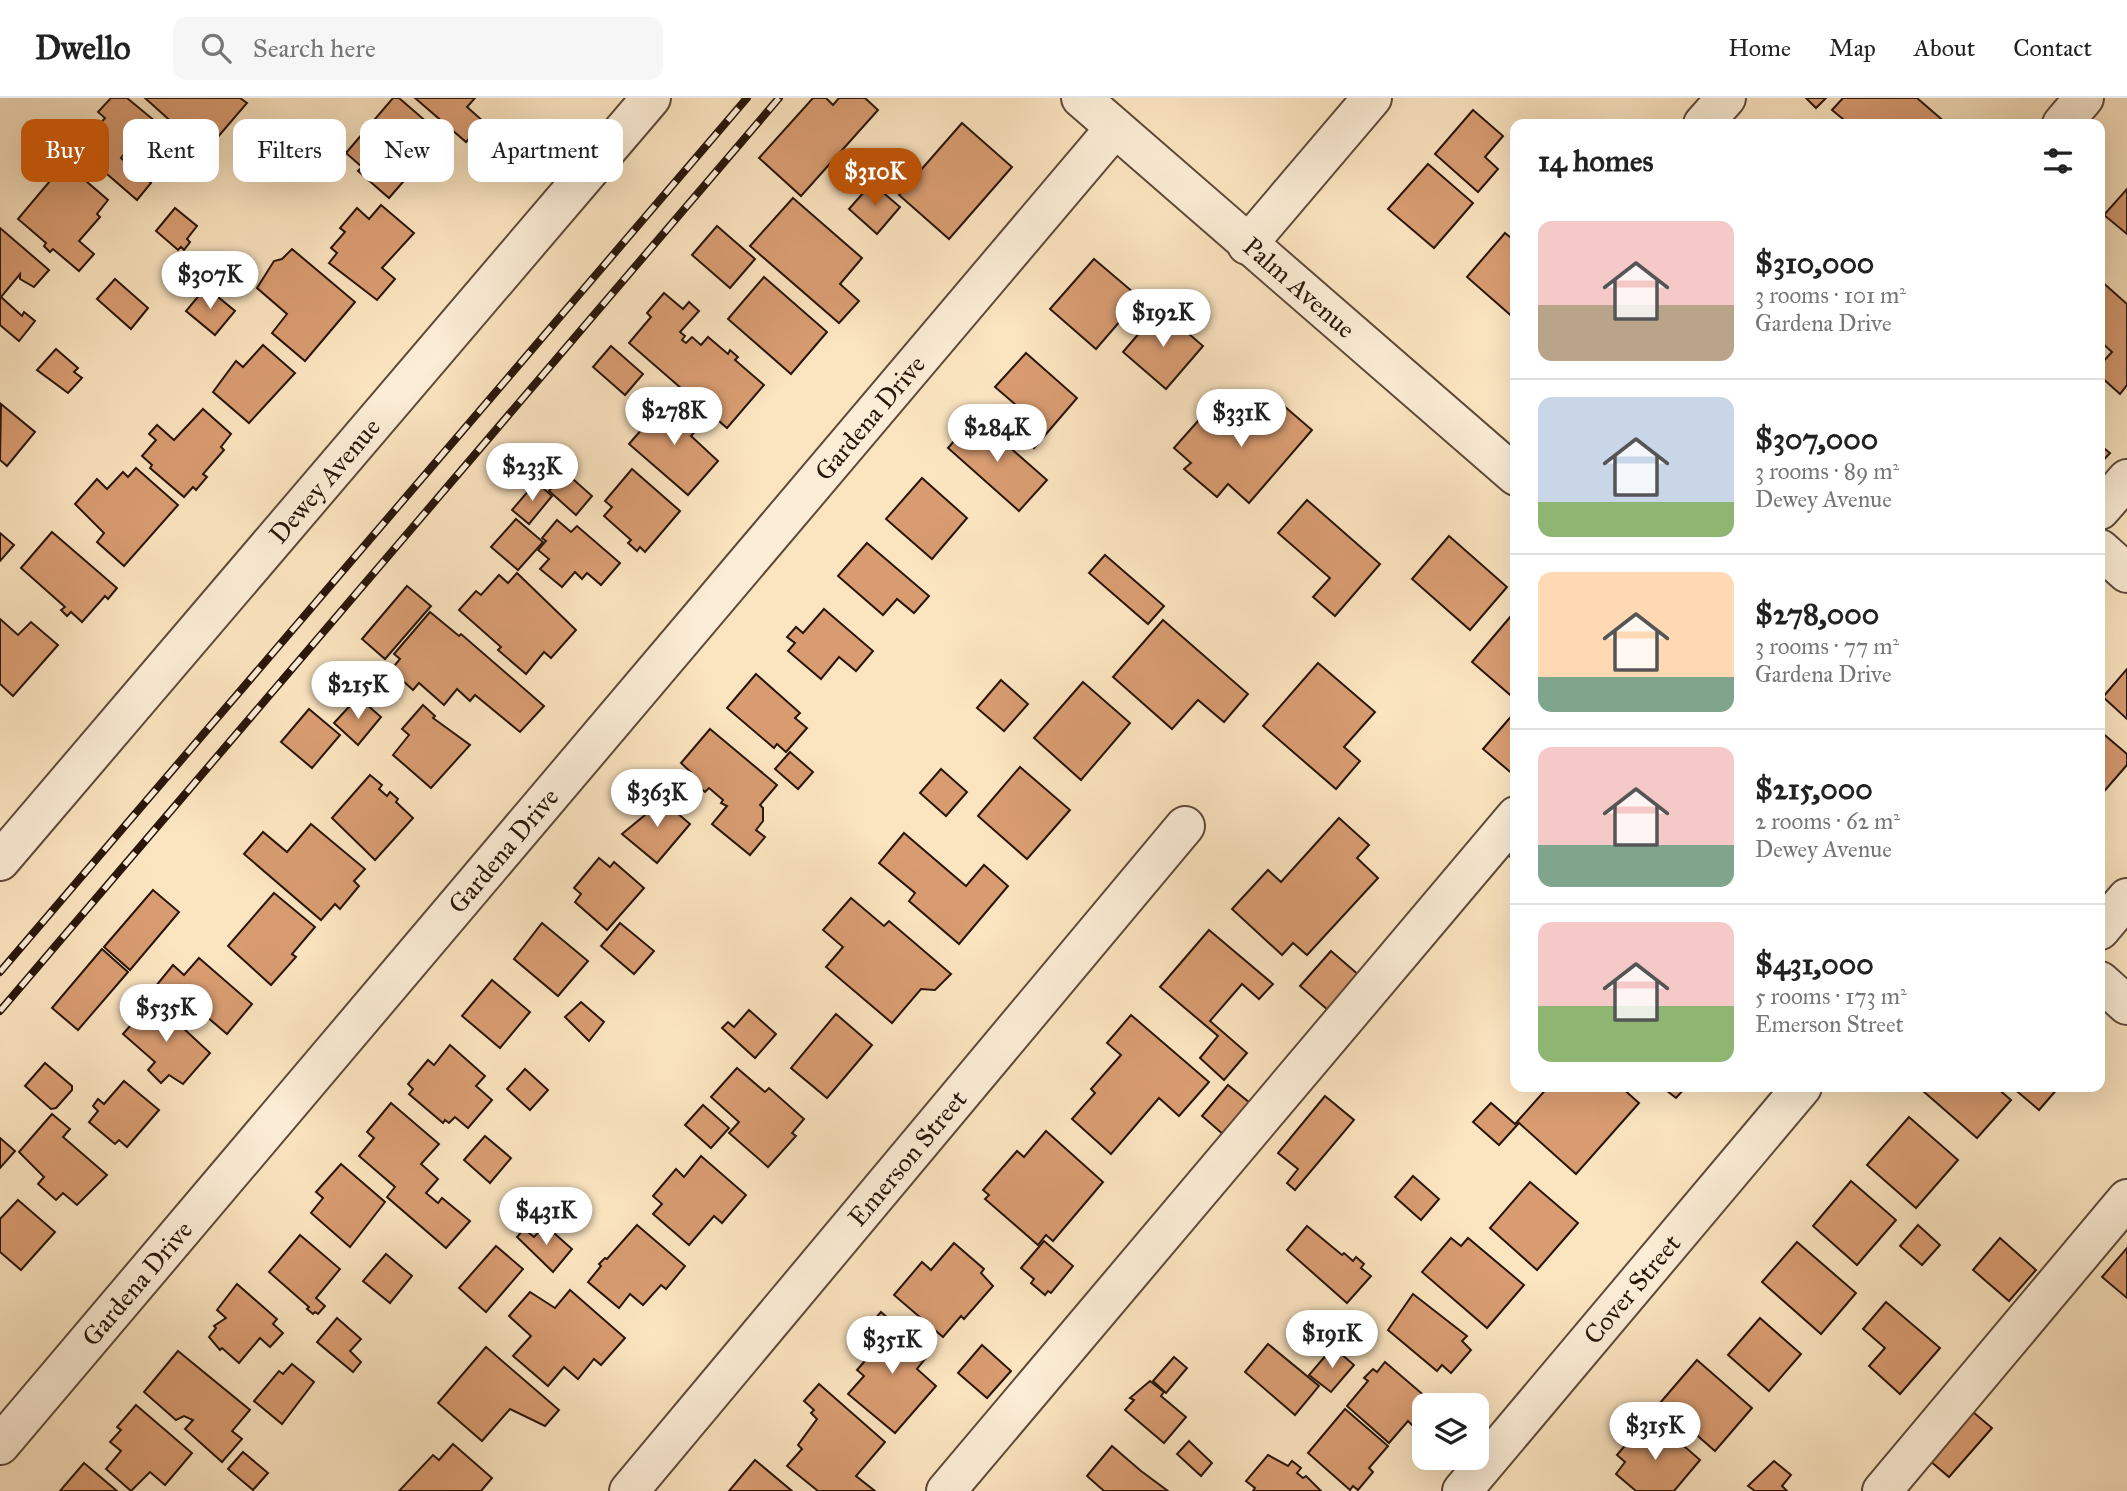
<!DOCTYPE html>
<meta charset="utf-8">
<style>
:root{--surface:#fff;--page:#f6f6f6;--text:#222;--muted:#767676;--line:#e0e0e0;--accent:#b45309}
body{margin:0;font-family:"IM FELL Great Primer",serif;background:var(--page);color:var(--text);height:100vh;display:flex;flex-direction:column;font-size:26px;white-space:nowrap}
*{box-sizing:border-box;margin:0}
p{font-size:23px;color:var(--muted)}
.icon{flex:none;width:38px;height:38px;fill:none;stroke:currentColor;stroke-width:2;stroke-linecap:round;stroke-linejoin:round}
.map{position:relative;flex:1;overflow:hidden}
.drawer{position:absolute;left:1510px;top:21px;width:595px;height:973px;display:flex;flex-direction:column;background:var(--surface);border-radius:14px;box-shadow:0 7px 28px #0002}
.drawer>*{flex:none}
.top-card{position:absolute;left:21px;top:21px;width:665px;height:63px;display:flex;gap:14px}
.fabs{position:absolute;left:1412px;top:1295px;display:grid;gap:14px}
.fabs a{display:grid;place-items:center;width:77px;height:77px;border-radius:14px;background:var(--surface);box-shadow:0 7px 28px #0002;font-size:35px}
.price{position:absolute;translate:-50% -60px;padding:0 16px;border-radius:24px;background:#fff;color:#222;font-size:23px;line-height:46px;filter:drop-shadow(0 2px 4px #0008)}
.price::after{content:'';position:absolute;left:50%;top:42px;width:21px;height:16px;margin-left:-10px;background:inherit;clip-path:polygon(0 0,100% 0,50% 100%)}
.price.selected{background:var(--accent);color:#fff}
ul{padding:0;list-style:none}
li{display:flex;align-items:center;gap:21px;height:175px;padding:0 28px}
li+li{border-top:2px solid var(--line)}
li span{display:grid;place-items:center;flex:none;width:196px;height:140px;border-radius:14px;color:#555}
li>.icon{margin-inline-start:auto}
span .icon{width:84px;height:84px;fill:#fffc;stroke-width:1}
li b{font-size:30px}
h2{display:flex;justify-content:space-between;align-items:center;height:84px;padding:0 28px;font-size:30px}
.pill{padding:0 24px;border-radius:14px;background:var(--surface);box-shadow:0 7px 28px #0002;font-size:24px;line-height:63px}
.pill.selected{background:var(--accent);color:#fff}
header{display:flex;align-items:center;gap:42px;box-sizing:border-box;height:98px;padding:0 35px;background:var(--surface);border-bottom:2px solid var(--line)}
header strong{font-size:33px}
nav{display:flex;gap:38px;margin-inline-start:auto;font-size:24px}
.search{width:490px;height:63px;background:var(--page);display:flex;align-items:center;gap:18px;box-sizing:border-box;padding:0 24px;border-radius:14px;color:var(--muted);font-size:26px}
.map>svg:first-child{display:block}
.building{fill:#d99c71;stroke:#29150a;stroke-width:2}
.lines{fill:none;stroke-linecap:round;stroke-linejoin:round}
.minor-casing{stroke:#5e4938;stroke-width:42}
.minor{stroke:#fcedd6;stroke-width:38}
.rail-casing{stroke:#29150a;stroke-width:8}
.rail{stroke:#fcedd6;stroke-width:5;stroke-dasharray:16;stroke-linecap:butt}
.labels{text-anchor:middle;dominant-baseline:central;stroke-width:5;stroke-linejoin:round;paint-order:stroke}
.street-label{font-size:26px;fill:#29150a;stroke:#fcedd6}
</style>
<header>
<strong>Dwello</strong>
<div class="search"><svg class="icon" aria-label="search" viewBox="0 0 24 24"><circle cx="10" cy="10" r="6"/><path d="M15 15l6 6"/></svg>Search here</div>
<nav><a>Home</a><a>Map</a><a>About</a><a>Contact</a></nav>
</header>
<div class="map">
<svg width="2127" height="1393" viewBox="0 0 2127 1393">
<rect width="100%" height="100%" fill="#fbe4c0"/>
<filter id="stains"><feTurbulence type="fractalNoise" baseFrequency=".00286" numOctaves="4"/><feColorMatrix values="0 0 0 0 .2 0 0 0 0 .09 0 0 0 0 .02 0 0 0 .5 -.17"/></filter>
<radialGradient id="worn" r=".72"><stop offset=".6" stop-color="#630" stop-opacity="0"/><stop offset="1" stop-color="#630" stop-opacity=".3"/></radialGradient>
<g class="building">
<polygon points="111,0 127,0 167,33 153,49 139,37 121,60 151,85 137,102 78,51 105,20 98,14"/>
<polygon points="145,0 240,0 247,5 205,54"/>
<polygon points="393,0 399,0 443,38 389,100 358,73 362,69 346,55"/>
<polygon points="415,0 475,0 467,9 484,24 466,44"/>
<polygon points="813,0 826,0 833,7 839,0 865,0 878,12 801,98 759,60"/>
<polygon points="1806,0 1826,0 1816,10"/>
<polygon points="1843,0 1917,0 1947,26 1849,26 1832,12"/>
<polygon points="1473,12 1503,38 1485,59 1498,71 1478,94 1435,56"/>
<polygon points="962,25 1012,69 949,141 899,97"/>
<polygon points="58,59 108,102 97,116 100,119 79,143 94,156 79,173 53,151 50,154 44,148 46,145 18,121 50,83 42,77"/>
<polygon points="1428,66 1473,105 1434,150 1388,111"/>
<polygon points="872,85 900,109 877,136 849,111"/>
<polygon points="2127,91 2127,136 2104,117"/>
<polygon points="793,100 862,160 840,186 859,203 839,225 750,148"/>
<polygon points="381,107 414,135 382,170 395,181 377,202 329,165 337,155 331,150 345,134 340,130 357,110 369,121"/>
<polygon points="175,110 197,128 187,141 190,144 184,152 181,149 178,152 156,133"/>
<polygon points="717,128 755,161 730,190 692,157"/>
<polygon points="0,130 49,172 34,189 20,181 20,176 1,199 22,218 24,214 35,223 19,243 0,227"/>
<polygon points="1505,135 1516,144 1515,221 1467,179"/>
<polygon points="292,151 355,204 305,263 272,235 287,216 257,190 274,163 282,161"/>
<polygon points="1094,161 1140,200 1096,251 1050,211"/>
<polygon points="764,179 827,234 791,276 728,221"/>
<polygon points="115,181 148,210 131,231 97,201"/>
<polygon points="2100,182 2127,206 2127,287 2120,296 2100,278 2100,267 2112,254 2100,243"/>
<polygon points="206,189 235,213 215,237 186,213"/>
<polygon points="664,195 683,211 689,204 699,213 680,234 685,238 682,242 686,245 692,239 701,247 708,239 728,256 730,252 738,259 735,262 764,287 727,330 629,245 651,219 647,215"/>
<polygon points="1160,211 1203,248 1166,291 1123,254"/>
<polygon points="263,247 295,275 249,325 213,294 236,263 243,269"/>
<polygon points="611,248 643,276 625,297 593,269"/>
<polygon points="56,251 78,270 74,274 82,280 68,295 37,272"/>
<polygon points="1026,255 1077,300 1034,350 1024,342 1038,326 995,289"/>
<polygon points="669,300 700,328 691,338 718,363 688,397 629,346"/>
<polygon points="1277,302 1312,332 1249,405 1228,386 1217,399 1184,371 1191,365 1174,350 1214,305 1248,335"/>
<polygon points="1,306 35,334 7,368 0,362"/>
<polygon points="203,311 231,336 221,349 224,352 203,376 207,379 196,392 193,389 184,399 150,370 152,367 142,358 156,342 149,336 157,327 174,342"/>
<polygon points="975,319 1047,382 1019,413 948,350"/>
<polygon points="2100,347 2110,355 2100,366"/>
<polygon points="136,370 178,407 124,468 97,444 104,435 75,406 97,381 107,391 123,374 128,379"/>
<polygon points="632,371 680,413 645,454 640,449 637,453 628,445 631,442 604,418 612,409 605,403"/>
<polygon points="565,374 592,398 576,417 549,393"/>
<polygon points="922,380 967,420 932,461 886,421"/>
<polygon points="536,384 552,398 529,426 512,412"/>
<polygon points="1307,402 1380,466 1335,518 1313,499 1330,480 1278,435"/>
<polygon points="516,421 543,444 518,472 491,449"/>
<polygon points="557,422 571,434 577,428 620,465 601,487 587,475 582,481 575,474 562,489 540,471 549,461 538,452 546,443 542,440"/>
<polygon points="52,434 117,490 108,501 105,498 82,524 71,514 67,518 61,512 65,509 21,470"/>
<polygon points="0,435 14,447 0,463"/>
<polygon points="1449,438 1507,489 1470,532 1412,481"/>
<polygon points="867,445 929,498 914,515 897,501 883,517 838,478"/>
<polygon points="1105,457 1164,508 1148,526 1089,475"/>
<polygon points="517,475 576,532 551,560 544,554 526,576 498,552 501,549 459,512 476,493 481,497 499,477 508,485"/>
<polygon points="407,488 431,508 385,561 362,541"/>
<polygon points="824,511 873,553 856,573 839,559 821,581 788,553 795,545 787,539 796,529 803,535"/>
<polygon points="430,514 459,538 461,536 544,608 520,634 475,597 470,603 457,591 444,607 419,585 413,592 391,572 400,561 394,556"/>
<polygon points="1511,518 1516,522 1516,602 1472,564"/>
<polygon points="0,521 18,537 31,524 58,547 13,598 0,586"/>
<polygon points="1163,522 1248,596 1224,624 1198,602 1172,631 1113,579"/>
<polygon points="1318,565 1375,614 1344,649 1360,663 1336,691 1263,628"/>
<polygon points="2127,571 2127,621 2103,599"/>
<polygon points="756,576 800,615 795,620 807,630 786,654 777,646 774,650 727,610"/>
<polygon points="1001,582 1028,606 1004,633 977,610"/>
<polygon points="1083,584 1130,625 1081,682 1034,640"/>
<polygon points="358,599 381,619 358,647 334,625"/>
<polygon points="423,607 435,618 433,620 470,647 431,690 393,657 409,637 402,631"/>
<polygon points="309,611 340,637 312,670 281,644"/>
<polygon points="1515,614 1516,677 1515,678 1483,651"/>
<polygon points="710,631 777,687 760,707 763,710 763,723 756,732 765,739 750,757 712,726 727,708 721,705 723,702 709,690 705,694 691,682 695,678 681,665"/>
<polygon points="2100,633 2127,656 2127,667 2100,698"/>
<polygon points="790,654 813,674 798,691 775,671"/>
<polygon points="1020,669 1070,712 1027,761 978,718"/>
<polygon points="941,671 967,694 946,718 920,695"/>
<polygon points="370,677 382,687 379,691 387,698 390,694 398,701 396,704 413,720 375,762 332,720"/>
<polygon points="655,696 690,726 657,765 622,736 645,717 640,713"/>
<polygon points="1339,720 1369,747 1357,760 1378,780 1307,857 1293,845 1282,857 1232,811 1268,772 1281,784"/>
<polygon points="311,726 365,771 354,783 359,788 340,811 335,806 321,822 244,756 263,734 287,754"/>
<polygon points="904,735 966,788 984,767 1008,788 959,846 909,803 915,795 879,765"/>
<polygon points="1516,744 1516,764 1506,755"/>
<polygon points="599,760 610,769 614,764 644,790 607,832 575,804 581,796 574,790"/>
<polygon points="153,792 179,814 130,872 104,849"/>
<polygon points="274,795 315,829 292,856 296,859 271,887 228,848"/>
<polygon points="851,800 884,828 889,823 951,876 935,892 921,891 892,925 826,869 843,849 823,832"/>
<polygon points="542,825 588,863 558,898 514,861"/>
<polygon points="620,825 654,853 634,876 601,848"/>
<polygon points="1209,832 1273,886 1259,901 1242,886 1210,923 1247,955 1224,982 1200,960 1218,938 1160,889"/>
<polygon points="102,851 128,874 78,932 52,910"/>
<polygon points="1331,853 1367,884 1336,919 1300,888"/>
<polygon points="199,860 252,906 227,936 193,907 186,915 155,889 173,867 184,877"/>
<polygon points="492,882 530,914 500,950 462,918"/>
<polygon points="153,902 210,955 183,986 169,977 161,985 148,972 155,964 123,936"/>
<polygon points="581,904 604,924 589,943 565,919"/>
<polygon points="749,912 776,936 755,960 722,930 728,924 734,929"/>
<polygon points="836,916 872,947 827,1000 791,970"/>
<polygon points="1131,917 1209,984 1179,1018 1159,1000 1111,1056 1072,1021 1095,995 1091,991 1121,957 1107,945"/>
<polygon points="450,947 485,978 476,988 492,1002 468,1030 455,1019 449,1025 445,1022 443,1025 409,996 413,991 408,986 428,962 434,967"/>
<polygon points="45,965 72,988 72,992 56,1010 51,1011 25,988"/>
<polygon points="737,970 765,994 769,990 804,1021 792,1035 796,1038 768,1069 729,1035 739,1024 711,999"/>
<polygon points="525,971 548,992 530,1012 507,991"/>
<polygon points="124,983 159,1012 127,1049 119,1042 115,1046 89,1024 98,1013 93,1008 98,1001 104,1006"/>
<polygon points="1228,987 1250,1005 1224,1037 1202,1018"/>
<polygon points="1548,989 1621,989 1639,1005 1576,1076 1519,1025 1499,1047 1473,1024 1491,1005 1515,1026"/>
<polygon points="1662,989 1686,989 1676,1000"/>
<polygon points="1927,989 1996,989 2011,1002 1977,1040 1923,993"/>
<polygon points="2012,989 2059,989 2039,1012"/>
<polygon points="1325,998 1354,1022 1295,1092 1287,1085 1298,1071 1278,1055"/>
<polygon points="391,1005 439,1046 421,1066 438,1081 426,1095 438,1105 442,1100 470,1123 446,1150 387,1099 395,1089 359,1058 374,1040 367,1034"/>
<polygon points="703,1007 729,1030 711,1050 685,1027"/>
<polygon points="52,1016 70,1031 63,1039 107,1077 77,1107 63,1095 56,1102 38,1086 44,1079 19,1054"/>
<polygon points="1909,1019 1958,1062 1916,1110 1867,1067"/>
<polygon points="1046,1033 1103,1084 1053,1143 1046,1137 1038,1147 985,1101 989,1097 983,1092 1017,1053 1024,1059"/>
<polygon points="485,1038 511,1060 490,1085 464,1062"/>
<polygon points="0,1040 15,1053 0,1070"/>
<polygon points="701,1058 746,1097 722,1125 714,1118 689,1147 653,1116 662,1106 653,1098 676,1071 684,1079"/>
<polygon points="341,1066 385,1104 350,1149 311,1115 323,1100 316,1094"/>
<polygon points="1413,1078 1439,1101 1421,1122 1395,1099"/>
<polygon points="1851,1083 1896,1122 1857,1167 1813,1128"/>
<polygon points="1530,1084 1578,1125 1537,1172 1490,1130"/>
<polygon points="18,1102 55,1134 21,1172 0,1154 0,1121"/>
<polygon points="545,1127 572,1151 553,1174 517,1139 524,1131 534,1139"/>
<polygon points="637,1127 685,1168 666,1191 661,1187 643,1207 630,1196 619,1210 588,1184 601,1168 599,1166 605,1160 607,1161"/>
<polygon points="1918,1127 1940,1147 1922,1167 1900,1148"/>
<polygon points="1307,1128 1342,1157 1344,1155 1353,1163 1356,1159 1364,1166 1361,1170 1371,1178 1347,1205 1287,1152"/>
<polygon points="300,1137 340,1171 316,1200 325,1208 318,1216 315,1214 313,1216 307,1211 309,1209 269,1174"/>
<polygon points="1451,1140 1461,1148 1468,1140 1524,1187 1487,1230 1422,1174"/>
<polygon points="2000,1140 2036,1172 2009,1203 1973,1172"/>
<polygon points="1044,1143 1073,1168 1051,1195 1048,1193 1045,1197 1031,1185 1034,1181 1021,1170"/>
<polygon points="1797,1144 1856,1195 1821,1236 1762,1184"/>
<polygon points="954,1145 984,1171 981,1175 993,1188 964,1221 961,1218 943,1239 894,1197 922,1164 931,1172"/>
<polygon points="496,1148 523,1171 486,1214 459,1190"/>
<polygon points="2127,1150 2127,1200 2102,1179"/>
<polygon points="386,1156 412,1178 390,1205 363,1183"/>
<polygon points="237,1186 277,1221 273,1226 283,1235 270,1249 260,1240 239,1265 222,1250 220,1252 209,1239 216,1230 214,1228 226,1220 217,1212"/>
<polygon points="570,1192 625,1240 601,1267 594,1261 578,1281 564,1269 548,1288 513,1258 531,1238 509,1218 530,1194 555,1210"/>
<polygon points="1413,1196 1467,1238 1462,1243 1471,1252 1451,1275 1442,1267 1437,1273 1388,1232"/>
<polygon points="1886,1204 1940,1250 1900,1296 1869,1268 1885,1250 1863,1231"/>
<polygon points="881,1214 929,1256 917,1271 936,1288 895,1335 848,1296 864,1278 857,1272 878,1248 873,1243 876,1239 866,1231"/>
<polygon points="337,1220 361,1241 350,1253 361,1264 353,1274 317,1244"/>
<polygon points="1760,1220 1801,1256 1769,1293 1728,1257"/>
<polygon points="1268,1246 1319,1288 1295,1317 1245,1274"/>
<polygon points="982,1247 1011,1273 987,1300 958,1275"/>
<polygon points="486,1249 559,1312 545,1328 510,1311 482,1343 438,1305"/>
<polygon points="1333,1249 1354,1267 1331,1294 1309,1277"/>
<polygon points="178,1253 250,1312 232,1333 242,1341 222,1364 185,1331 193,1322 184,1318 176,1322 144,1294"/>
<polygon points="1174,1259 1187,1270 1166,1295 1153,1283"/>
<polygon points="1697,1262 1752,1310 1715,1353 1660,1305"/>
<polygon points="1385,1264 1427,1300 1424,1303 1429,1307 1424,1307 1424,1312 1412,1327 1408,1323 1389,1345 1347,1308 1368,1283 1364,1280 1373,1271 1377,1274"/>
<polygon points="292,1266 314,1284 282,1326 254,1303 279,1273 283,1276"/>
<polygon points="1150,1283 1164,1294 1161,1298 1186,1319 1164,1345 1125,1312 1134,1302 1130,1300"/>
<polygon points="819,1286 885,1344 856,1378 875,1393 818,1393 787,1368 802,1351 798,1347 817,1321 811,1315 814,1312 804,1303"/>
<polygon points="136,1307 192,1355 165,1387 150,1374 131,1393 106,1371 121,1353 110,1344 121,1332 117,1329"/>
<polygon points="1345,1311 1388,1348 1369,1370 1373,1374 1358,1392 1353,1388 1350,1392 1308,1355"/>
<polygon points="1973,1314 1992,1330 1949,1379 1930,1363"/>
<polygon points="1659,1326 1700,1362 1674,1393 1636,1393 1616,1376 1625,1364 1617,1357 1639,1331 1648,1338"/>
<polygon points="1189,1343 1212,1365 1201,1378 1177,1356"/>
<polygon points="453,1346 492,1380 481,1393 399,1393 433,1357 439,1362"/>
<polygon points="1112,1348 1141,1373 1168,1393 1104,1393 1087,1378"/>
<polygon points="243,1354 268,1375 253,1392 228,1371"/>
<polygon points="1268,1357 1288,1368 1292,1363 1301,1370 1297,1375 1303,1380 1306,1378 1321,1393 1253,1393 1255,1390 1246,1383"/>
<polygon points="755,1362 792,1393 729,1393"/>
<polygon points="1774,1363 1791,1377 1782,1388 1787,1393 1755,1393 1748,1388"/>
<polygon points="84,1365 117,1393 60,1393"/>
</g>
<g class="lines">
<defs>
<g id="minor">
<path id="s1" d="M1081,0L1516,378"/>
<polyline points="1703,26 1726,0"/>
<polyline points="2062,26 2084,0"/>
<polyline points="1247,147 1372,0"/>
<polyline points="2100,412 2127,381"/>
<polyline points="2100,451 2127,475"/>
<path id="s2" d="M0,763L651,0"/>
<polyline points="2100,832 2127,800"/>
<polyline points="2100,883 2127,907"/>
<path id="s3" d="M0,1347L1115,30"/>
<path id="s4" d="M629,1393L1185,728"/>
<polyline points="946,1393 1516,718"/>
<path id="s5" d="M1462,1393L1802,989"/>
<polyline points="1882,1393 2127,1101"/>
</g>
</defs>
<use href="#minor" class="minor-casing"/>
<use href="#minor" class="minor"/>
<defs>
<g id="rail">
<polyline points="0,874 747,0"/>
<polyline points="0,913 779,0"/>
</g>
</defs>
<use href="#rail" class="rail-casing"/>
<use href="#rail" class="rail"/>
</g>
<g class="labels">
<g class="street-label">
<text stroke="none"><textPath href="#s1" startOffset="289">Palm Avenue</textPath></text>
<text stroke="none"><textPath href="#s3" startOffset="1346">Gardena Drive</textPath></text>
<text stroke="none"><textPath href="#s2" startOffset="500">Dewey Avenue</textPath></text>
<text stroke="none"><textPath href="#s3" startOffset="779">Gardena Drive</textPath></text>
<text stroke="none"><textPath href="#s4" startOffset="434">Emerson Street</textPath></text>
<text stroke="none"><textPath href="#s3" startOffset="212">Gardena Drive</textPath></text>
<text stroke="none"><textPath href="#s5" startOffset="264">Cover Street</textPath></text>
</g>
</g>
<rect width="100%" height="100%" filter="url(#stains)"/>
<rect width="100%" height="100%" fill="url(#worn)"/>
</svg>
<div class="fabs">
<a><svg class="icon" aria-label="layers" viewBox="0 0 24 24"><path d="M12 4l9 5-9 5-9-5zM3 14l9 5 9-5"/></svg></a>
</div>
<b class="price selected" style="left:875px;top:110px">$310K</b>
<b class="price" style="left:210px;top:213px">$307K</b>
<b class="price" style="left:1163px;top:251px">$192K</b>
<b class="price" style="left:674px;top:349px">$278K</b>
<b class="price" style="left:1241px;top:351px">$331K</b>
<b class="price" style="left:997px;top:366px">$284K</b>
<b class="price" style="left:532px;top:405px">$233K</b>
<b class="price" style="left:358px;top:623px">$215K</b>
<b class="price" style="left:657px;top:731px">$363K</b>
<b class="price" style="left:166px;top:946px">$535K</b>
<b class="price" style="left:546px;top:1149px">$431K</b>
<b class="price" style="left:1332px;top:1272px">$191K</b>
<b class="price" style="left:892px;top:1278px">$351K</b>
<b class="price" style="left:1655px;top:1364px">$315K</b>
<div class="top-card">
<a class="pill selected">Buy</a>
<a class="pill">Rent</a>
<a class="pill">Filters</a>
<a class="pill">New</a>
<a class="pill">Apartment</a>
</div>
<section class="drawer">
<h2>14 homes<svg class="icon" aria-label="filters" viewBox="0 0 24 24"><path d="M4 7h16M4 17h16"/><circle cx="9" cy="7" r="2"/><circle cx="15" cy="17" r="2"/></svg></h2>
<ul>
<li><span style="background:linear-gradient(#f6c9c9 60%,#b9a48a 0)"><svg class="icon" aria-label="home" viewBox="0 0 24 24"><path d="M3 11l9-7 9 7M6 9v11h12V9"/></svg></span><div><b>$310,000</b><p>3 rooms · 101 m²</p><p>Gardena Drive</p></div></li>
<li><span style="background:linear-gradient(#c9d6e8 75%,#8fb573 0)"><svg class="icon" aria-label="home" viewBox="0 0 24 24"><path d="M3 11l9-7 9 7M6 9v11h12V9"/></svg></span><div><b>$307,000</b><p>3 rooms · 89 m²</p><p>Dewey Avenue</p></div></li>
<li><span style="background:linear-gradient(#ffd9b3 75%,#7fa58c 0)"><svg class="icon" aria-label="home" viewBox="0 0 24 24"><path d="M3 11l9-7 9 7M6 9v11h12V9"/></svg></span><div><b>$278,000</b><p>3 rooms · 77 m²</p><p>Gardena Drive</p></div></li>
<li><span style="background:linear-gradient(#f6c9c9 70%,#7fa58c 0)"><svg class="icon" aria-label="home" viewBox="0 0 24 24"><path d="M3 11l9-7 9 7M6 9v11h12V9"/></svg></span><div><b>$215,000</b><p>2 rooms · 62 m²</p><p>Dewey Avenue</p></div></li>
<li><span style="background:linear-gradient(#f6c9c9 60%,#8fb573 0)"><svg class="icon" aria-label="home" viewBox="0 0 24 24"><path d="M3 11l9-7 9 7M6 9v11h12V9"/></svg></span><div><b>$431,000</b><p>5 rooms · 173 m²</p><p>Emerson Street</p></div></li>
</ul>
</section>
</div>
